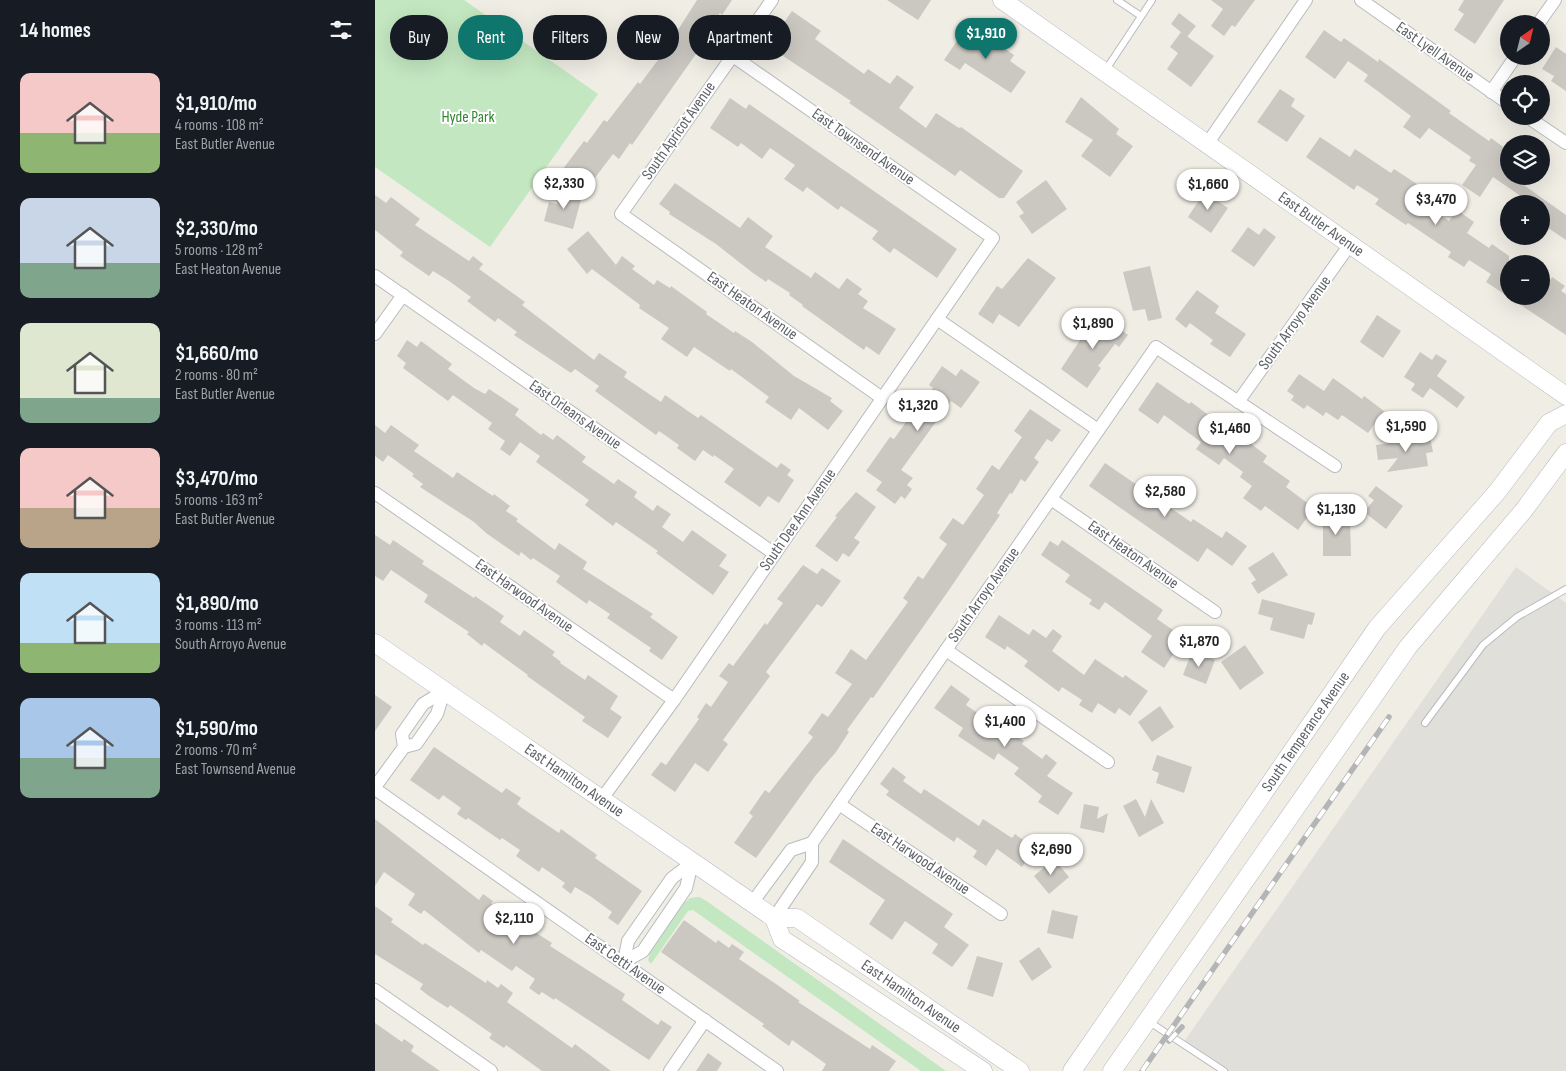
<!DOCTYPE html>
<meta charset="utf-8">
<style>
:root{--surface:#171b24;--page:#20242c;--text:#f1f3f6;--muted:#9ea1a6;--accent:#0f766e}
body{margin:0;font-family:"Sofia Sans Condensed",sans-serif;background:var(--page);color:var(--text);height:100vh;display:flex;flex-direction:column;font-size:19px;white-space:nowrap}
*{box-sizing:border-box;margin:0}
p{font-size:16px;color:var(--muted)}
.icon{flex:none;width:28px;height:28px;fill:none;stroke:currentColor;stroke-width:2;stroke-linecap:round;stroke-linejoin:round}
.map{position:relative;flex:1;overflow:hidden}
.details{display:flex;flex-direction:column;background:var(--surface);width:375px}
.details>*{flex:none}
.guide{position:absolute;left:15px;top:15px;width:475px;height:45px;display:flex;gap:10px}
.needle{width:32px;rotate:35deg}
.fabs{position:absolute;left:1125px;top:15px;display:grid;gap:10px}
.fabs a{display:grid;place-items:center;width:50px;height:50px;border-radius:50%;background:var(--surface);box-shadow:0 5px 20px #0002;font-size:25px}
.price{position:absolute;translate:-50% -42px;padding:0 11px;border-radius:18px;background:#fff;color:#222;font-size:16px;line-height:32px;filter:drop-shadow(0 1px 2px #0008)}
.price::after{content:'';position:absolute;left:50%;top:30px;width:15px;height:11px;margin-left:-8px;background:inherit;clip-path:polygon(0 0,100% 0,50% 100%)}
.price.active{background:var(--accent);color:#fff}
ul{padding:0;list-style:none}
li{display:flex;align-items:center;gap:15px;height:125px;padding:0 20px}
li span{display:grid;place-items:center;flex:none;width:140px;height:100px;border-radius:10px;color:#555}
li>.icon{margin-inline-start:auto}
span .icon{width:60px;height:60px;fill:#fffc;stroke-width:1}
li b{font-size:21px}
h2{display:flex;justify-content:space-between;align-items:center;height:60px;padding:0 20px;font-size:21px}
.tag{padding:0 18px;border-radius:22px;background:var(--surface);box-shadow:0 5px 20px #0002;font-size:18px;line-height:45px}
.tag.active{background:var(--accent);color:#fff}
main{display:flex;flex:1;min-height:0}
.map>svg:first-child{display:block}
.industrial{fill:#e1dfda}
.green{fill:#c3e7c1}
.building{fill:#cbc8c2}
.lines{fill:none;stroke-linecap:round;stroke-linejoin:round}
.lane-casing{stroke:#b8bbbf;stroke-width:8}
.street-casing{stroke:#b8bbbf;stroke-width:14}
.secondary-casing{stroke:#b7babf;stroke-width:19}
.lane{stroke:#fff;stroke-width:6}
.street{stroke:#fff;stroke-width:12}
.secondary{stroke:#fff;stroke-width:18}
.rail-casing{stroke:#b4b5b6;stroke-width:5.5}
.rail{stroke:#fff;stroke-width:4;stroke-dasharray:11;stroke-linecap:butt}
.labels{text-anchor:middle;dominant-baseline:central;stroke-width:4;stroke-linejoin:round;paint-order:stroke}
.street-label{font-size:16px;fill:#5d6166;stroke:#fff}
.park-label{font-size:16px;fill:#338634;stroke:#fff}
</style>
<main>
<section class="details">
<h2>14 homes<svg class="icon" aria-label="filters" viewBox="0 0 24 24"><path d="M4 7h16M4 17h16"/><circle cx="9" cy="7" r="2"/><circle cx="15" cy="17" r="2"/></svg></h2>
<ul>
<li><span style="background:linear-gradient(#f6c9c9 60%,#8fb573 0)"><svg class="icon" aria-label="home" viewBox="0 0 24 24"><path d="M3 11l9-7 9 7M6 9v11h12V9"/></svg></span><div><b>$1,910/mo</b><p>4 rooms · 108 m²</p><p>East Butler Avenue</p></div></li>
<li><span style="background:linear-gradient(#c9d6e8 65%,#7fa58c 0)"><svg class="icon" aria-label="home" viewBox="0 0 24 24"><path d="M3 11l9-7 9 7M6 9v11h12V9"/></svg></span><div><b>$2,330/mo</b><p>5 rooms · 128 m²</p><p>East Heaton Avenue</p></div></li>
<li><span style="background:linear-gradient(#dfe7d0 75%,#7fa58c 0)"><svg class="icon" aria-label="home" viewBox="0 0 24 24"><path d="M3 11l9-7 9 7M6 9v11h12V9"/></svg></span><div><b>$1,660/mo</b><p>2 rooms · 80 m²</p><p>East Butler Avenue</p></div></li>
<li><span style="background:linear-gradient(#f6c9c9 60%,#b9a48a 0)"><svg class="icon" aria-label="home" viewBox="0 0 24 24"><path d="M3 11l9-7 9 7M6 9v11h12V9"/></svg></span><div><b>$3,470/mo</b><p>5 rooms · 163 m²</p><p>East Butler Avenue</p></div></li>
<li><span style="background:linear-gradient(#bfe0f5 70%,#8fb573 0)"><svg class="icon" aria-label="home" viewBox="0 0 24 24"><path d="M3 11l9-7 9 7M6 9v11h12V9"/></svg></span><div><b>$1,890/mo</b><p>3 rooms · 113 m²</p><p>South Arroyo Avenue</p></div></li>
<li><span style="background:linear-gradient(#a9c7e8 60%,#7fa58c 0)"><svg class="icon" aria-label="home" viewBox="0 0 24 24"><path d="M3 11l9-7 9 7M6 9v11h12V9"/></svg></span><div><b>$1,590/mo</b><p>2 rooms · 70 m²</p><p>East Townsend Avenue</p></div></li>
</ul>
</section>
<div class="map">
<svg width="1191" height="1071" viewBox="0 0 1191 1071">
<rect width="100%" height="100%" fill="#f0ede5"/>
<polygon class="industrial" points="1141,567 1191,603 1191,1071 847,1071 808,1043"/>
<g class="green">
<polygon points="0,0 89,0 223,94 115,247 0,167"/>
<polygon points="324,897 330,900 571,1071 546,1071 318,910 313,911 276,964 273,960 275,953 308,904 315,898"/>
</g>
<g class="building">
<polygon points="322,0 357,0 347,15 345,13 335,26 320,49 323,51 257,145 255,143 244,159 238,154 213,187 188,169 209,141 212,143 229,120 232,122 263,82 265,84 289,52"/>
<polygon points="512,0 556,0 543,20"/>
<polygon points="836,0 880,0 860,27 857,25 849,36 836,26 848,9"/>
<polygon points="1089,0 1129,0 1100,44 1079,30 1089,14 1083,10"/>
<polygon points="417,11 446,31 440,39 489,74 493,69 515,84 522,75 539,87 524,108 551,128 561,113 584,128 586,127 648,171 629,198 624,198 585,170 580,176 474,103 476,101 393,46"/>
<polygon points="804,13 821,26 812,37 796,24"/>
<polygon points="590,29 606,40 610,35 639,55 635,61 651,72 636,93 590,63 585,70 569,60"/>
<polygon points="949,30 966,42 969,38 1003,62 1004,59 1076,111 1074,113 1114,141 1116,138 1131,149 1128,154 1134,158 1134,176 1151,176 1146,183 1191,215 1191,240 1166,223 1166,204 1146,204 1150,199 1118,177 1105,197 1087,185 1101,165 1094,161 1096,157 1054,128 1045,139 1028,127 1036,116 989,81 993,75 973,61 960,79 930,57"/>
<polygon points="806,32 839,56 816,87 792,69 803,53 795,47"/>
<polygon points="1181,47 1191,54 1191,91 1176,81 1179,76 1167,69"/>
<polygon points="905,89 920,99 916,106 930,116 912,142 882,122"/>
<polygon points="706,97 744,129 741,134 758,146 735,177 706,156 718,140 690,122"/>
<polygon points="355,98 371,109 374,104 582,249 562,278 519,248 515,253 497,239 503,231 466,206 463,210 432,187 428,192 409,179 420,165 395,148 387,159 366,143 363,147 335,128"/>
<polygon points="945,137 975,157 980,149 1016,173 1019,169 1048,188 1042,199 1074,221 1082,210 1099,222 1092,233 1114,248 1117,244 1134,256 1134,296 1166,296 1177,277 1190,286 1186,291 1191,294 1191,335 1111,282 1116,274 1094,260 1089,267 1073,257 1076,252 1033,223 1031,225 1000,204 1004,199 982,185 979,190 931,157"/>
<polygon points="671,180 692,209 657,234 644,216 649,213 641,202"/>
<polygon points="300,183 365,228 373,217 398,236 390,247 436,278 440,272 464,289 472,278 487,289 483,294 493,301 488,308 521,329 504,355 491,346 489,350 476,341 427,306 428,305 414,295 415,293 393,279 391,282 378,273 341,244 294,214 295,212 284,204"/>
<polygon points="832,188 844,196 841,200 853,208 836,233 813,217"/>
<polygon points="186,190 207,196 198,229 169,221 174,202 182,204"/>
<polygon points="0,195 11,203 16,197 45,219 40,225 94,261 98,256 108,264 104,269 150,302 147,305 219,360 224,353 252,372 249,377 286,402 290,395 323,418 326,415 402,468 406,463 416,470 412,475 419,480 404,503 393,496 385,507 349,482 359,469 339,455 338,457 328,450 320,461 302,448 304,445 284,431 281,435 220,391 224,386 200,369 196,373 139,335 142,332 123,318 120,322 92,301 96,297 74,281 58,271 54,276 25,256 28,252 0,230"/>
<polygon points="873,227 884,235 889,228 901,237 879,267 856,251"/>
<polygon points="213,231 241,265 247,256 260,266 257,269 279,285 282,280 295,288 296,286 332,312 331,314 359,333 360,331 377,342 419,376 457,398 455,401 468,411 453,430 424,408 416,420 390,402 394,397 356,369 355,371 319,347 312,357 286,339 294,328 264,308 265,305 217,269 212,274 192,249"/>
<polygon points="653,258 681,278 644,327 624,314 618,324 603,314 622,286 627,289"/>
<polygon points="775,266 787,318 773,321 770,309 758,311 748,272"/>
<polygon points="822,290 844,306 840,313 871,334 855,357 835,344 838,340 815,323 811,328 800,319"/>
<polygon points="723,313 753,335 744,347 740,344 723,366 726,368 712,388 686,369"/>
<polygon points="1002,315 1026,331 1008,358 985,342"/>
<polygon points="32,340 42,347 46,341 77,364 73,369 99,388 110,394 114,389 144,409 140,415 166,435 168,433 178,440 182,435 211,457 207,462 239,484 243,479 262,492 259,497 278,511 282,505 296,514 287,527 308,542 317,530 352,555 344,566 354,572 338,595 281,553 283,551 241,522 238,526 210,505 214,500 161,462 165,456 145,442 135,456 125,449 130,441 113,429 117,423 78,395 73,401 28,368 31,363 22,356"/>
<polygon points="1045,352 1057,360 1061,354 1072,361 1062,376 1090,397 1082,408 1055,388 1048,398 1036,390 1040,384 1029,377"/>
<polygon points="567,366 581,376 586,369 605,382 586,408 576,401 526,470 538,478 532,485 537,489 530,499 526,496 520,504 501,490 507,482 491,471 515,437 519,439 541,408 543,410 558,388 554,385"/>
<polygon points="924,374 949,391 958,378 987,399 989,396 1009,411 993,433 967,415 963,420 951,412 948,416 932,405 929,409 916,400 919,396 912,391"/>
<polygon points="782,382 814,404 816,402 836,417 833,422 851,435 855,428 892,456 888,462 915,481 911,487 939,508 923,530 890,506 886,511 868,498 877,486 865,477 868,472 849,458 844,465 821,449 826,442 789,415 783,424 763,410"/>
<polygon points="655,409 686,430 677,442 672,439 659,458 664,462 650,482 646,479 637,494 635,493 622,513 625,515 574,590 498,698 496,697 472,730 474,732 461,752 441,775 381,858 359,843 378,816 374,813 390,790 394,793 438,737 433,733 447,713 453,717 477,684 460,673 476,649 491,660 533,602 528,598 543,576 548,579 572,544 564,538 578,518 588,525 609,495 601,489 617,465 624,470 647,437 639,431"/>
<polygon points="0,425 10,433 16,425 44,445 39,451 78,478 82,472 118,496 119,494 135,506 131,511 143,519 141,521 180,550 184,543 212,562 208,569 278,614 275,617 303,637 287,660 274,651 276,648 232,618 235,614 214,600 212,604 181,582 185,576 158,558 156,560 146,552 144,556 111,533 99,522 45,487 48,484 37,476 39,474 13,455 8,462 0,456"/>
<polygon points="1055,437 1058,452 1051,453 1053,466 1012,472 1023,458 1003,460 1001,445"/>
<polygon points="730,463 816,522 818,519 847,538 851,531 872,546 857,566 832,548 823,562 714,486"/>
<polygon points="1001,486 1028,506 1011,529 989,512 999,500 993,496"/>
<polygon points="481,492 501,507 479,538 485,542 474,557 468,553 462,562 440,546 462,517 460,516"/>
<polygon points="948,511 962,511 962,520 975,520 976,556 948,556"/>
<polygon points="0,535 15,545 18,540 49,561 47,564 99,598 100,596 129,616 125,622 145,636 149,630 180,652 177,655 186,662 185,663 210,680 213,675 243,696 235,709 247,717 233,738 207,721 210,717 152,676 153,675 109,643 107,646 92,634 94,632 49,602 53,595 16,570 8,581 0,576"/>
<polygon points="687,540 788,610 782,619 798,630 794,636 805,644 789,668 766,652 777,636 730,602 724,610 714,604 717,600 690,582 695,575 666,555 675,541 683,546"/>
<polygon points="898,552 913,575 883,594 876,583 881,580 873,568"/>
<polygon points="428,565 442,574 447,568 466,581 447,607 442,604 391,672 395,676 348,740 353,744 333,772 320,763 300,792 276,775 286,762 291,765 324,719 322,717 331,703 336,707 353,682 344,676 354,663 358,666 390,623 392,625 408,603 402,599"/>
<polygon points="887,599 940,613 937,625 933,624 929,639 895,630 898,618 883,614"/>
<polygon points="624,615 654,635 658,629 671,638 678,629 687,636 677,651 709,675 720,659 748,678 750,675 773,691 755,716 744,708 740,714 723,703 717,713 704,705 707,700 687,687 684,692 649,666 653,661 632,646 630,650 610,637"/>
<polygon points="870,645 889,673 865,690 846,662"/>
<polygon points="817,651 840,660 831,684 808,675"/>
<polygon points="576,685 595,699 591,705 611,719 615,713 626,721 624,725 649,741 647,744 667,759 671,754 682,763 672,776 698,793 683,815 663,802 667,796 639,774 644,768 623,753 619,760 583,736 588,728 559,708"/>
<polygon points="0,695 17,707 0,731"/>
<polygon points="785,706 799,727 777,742 763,722"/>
<polygon points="59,747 127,793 131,788 146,798 142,804 147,808 184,833 186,829 222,855 220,858 267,891 243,925 233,918 237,912 215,896 200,887 196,894 187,887 190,883 167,867 164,872 141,856 145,850 127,838 125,840 93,818 91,820 82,814 86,808 68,795 64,800 35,780"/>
<polygon points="782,755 817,767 809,793 781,783 784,773 777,770"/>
<polygon points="518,767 531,777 528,781 546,794 549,789 604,826 608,819 637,838 640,834 660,849 647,867 622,849 611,866 598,857 602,851 582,837 579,842 511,795 514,791 505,784"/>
<polygon points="761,799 770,817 776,799 789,823 764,837 748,806"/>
<polygon points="709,804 724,807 722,819 733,813 729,833 705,828"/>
<polygon points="0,819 104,900 108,894 118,901 116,904 177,943 175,946 250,994 247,1000 283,1025 286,1020 297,1027 274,1060 180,998 179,1000 167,992 164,995 154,988 160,979 141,966 137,971 106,950 104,953 49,910 46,914 33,905 40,894 9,872 0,886"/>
<polygon points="468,839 578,914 569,927 594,945 577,967 557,953 563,944 530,921 517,940 494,924 510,900 454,862"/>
<polygon points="679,859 694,877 674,894 659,876"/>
<polygon points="0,906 18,919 16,922 48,945 50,943 111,983 112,980 123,988 126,984 138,993 132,1002 197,1048 200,1044 236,1071 167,1071 131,1045 129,1048 114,1038 117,1034 75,1005 73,1008 54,996 45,989 48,984 0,954"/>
<polygon points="677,910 703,916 698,939 672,933"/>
<polygon points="309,920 341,943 343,940 354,948 357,944 369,952 364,959 401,984 425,1001 423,1002 495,1049 497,1045 521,1061 514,1071 447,1071 451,1064 417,1040 414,1046 407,1041 387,1026 389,1024 286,952"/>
<polygon points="664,947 677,967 657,981 644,961"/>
<polygon points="602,956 628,963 618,997 592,989"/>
<polygon points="0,1023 27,1042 29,1039 39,1046 36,1051 65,1071 0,1071"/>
<polygon points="333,1053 347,1063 342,1071 321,1071"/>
</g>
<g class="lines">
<defs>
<g id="lane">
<polyline points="742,0 766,16"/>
<polyline points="730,71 777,0"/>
<polyline points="1050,723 1108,645 1142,617 1191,589"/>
<polyline points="773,1021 849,1071"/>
</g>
<g id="street">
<polyline points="397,0 246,214 507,398"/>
<polyline points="986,0 1134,104"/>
<polyline points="1163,24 1180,0"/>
<polyline points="1116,92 1141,56"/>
<polyline points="1151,116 1191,143"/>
<polyline points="832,144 931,0"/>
<polyline points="0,276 400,554"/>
<polyline points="562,319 723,430"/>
<polyline points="0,334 28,295"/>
<polyline points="863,402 976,243"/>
<polyline points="0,493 299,700"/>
<polyline points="676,499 840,612"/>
<polyline points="571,650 733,762"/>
<polyline points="29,747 41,744 62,714 69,691"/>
<polyline points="0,787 29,747 27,734 48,704 69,691"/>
<polyline points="0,789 402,1071"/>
<polyline points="226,800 299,700 618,238 358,56"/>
<polyline points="464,804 626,914"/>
<polyline points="377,903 416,850 437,843"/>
<polyline points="399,918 437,862 437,843 781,347 960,466"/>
<polyline points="249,962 268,951 311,888 317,863"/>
<polyline points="249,962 253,941 297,878 317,863"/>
<polyline points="0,990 116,1071"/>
<polyline points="295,1071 330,1020"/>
</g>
<g id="secondary">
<path id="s1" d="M627,0L1191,396"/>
<path id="s2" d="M0,643L399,918H422L645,1071"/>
<polyline points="399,918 407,939 608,1071"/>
<path id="s3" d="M697,1071L1002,628L1122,492L1174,423L1191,414"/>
<polyline points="737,1071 1033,647 1149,510 1191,453"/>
</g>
</defs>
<use href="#lane" class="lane-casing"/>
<use href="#street" class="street-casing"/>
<use href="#secondary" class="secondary-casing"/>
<use href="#lane" class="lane"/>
<use href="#street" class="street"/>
<use href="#secondary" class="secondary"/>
<defs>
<g id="rail">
<polyline points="794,1041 807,1027"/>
<polyline points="767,1071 1014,717"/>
</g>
</defs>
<use href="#rail" class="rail-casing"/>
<use href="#rail" class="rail"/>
</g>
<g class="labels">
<g class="street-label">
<text transform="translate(1060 52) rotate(35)">East Lyell Avenue</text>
<text transform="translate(304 131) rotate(-55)">South Apricot Avenue</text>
<text transform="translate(488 147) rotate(35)">East Townsend Avenue</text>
<text stroke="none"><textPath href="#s1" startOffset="390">East Butler Avenue</textPath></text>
<text transform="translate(377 306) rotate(35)">East Heaton Avenue</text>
<text transform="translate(920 323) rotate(-54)">South Arroyo Avenue</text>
<text transform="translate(200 415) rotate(35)">East Orleans Avenue</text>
<text transform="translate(423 520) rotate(-55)">South Dee Ann Avenue</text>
<text transform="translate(758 555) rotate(35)">East Heaton Avenue</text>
<text transform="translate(609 595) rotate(-55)">South Arroyo Avenue</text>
<text transform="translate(149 596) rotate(35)">East Harwood Avenue</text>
<text stroke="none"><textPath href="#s3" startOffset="412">South Temperance Avenue</textPath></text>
<text stroke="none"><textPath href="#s2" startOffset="242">East Hamilton Avenue</textPath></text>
<text transform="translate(545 859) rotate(34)">East Harwood Avenue</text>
<text transform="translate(250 964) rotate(35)">East Cetti Avenue</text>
<text stroke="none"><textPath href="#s2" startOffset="646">East Hamilton Avenue</textPath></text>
</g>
<g class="park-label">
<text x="93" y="117">Hyde Park</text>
</g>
</g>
</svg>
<div class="fabs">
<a><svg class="needle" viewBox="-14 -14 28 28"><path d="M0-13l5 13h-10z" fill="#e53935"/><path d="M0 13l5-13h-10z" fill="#9ea1a6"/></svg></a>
<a><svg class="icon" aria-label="locate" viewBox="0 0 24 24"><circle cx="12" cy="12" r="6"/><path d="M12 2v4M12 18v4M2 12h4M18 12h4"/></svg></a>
<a><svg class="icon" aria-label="layers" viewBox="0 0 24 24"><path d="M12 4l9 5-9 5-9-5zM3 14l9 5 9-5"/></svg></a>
<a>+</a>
<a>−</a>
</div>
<b class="price active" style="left:611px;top:60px">$1,910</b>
<b class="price" style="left:189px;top:210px">$2,330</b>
<b class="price" style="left:833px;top:211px">$1,660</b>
<b class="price" style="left:1061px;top:226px">$3,470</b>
<b class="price" style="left:718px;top:350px">$1,890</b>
<b class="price" style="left:543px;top:432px">$1,320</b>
<b class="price" style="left:1031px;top:453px">$1,590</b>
<b class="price" style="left:855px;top:455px">$1,460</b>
<b class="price" style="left:790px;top:518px">$2,580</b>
<b class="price" style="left:961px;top:536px">$1,130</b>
<b class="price" style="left:824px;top:668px">$1,870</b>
<b class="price" style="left:630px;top:748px">$1,400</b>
<b class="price" style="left:676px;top:876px">$2,690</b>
<b class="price" style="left:139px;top:945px">$2,110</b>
<div class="guide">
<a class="tag">Buy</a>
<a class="tag active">Rent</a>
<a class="tag">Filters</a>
<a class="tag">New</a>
<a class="tag">Apartment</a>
</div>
</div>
</main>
